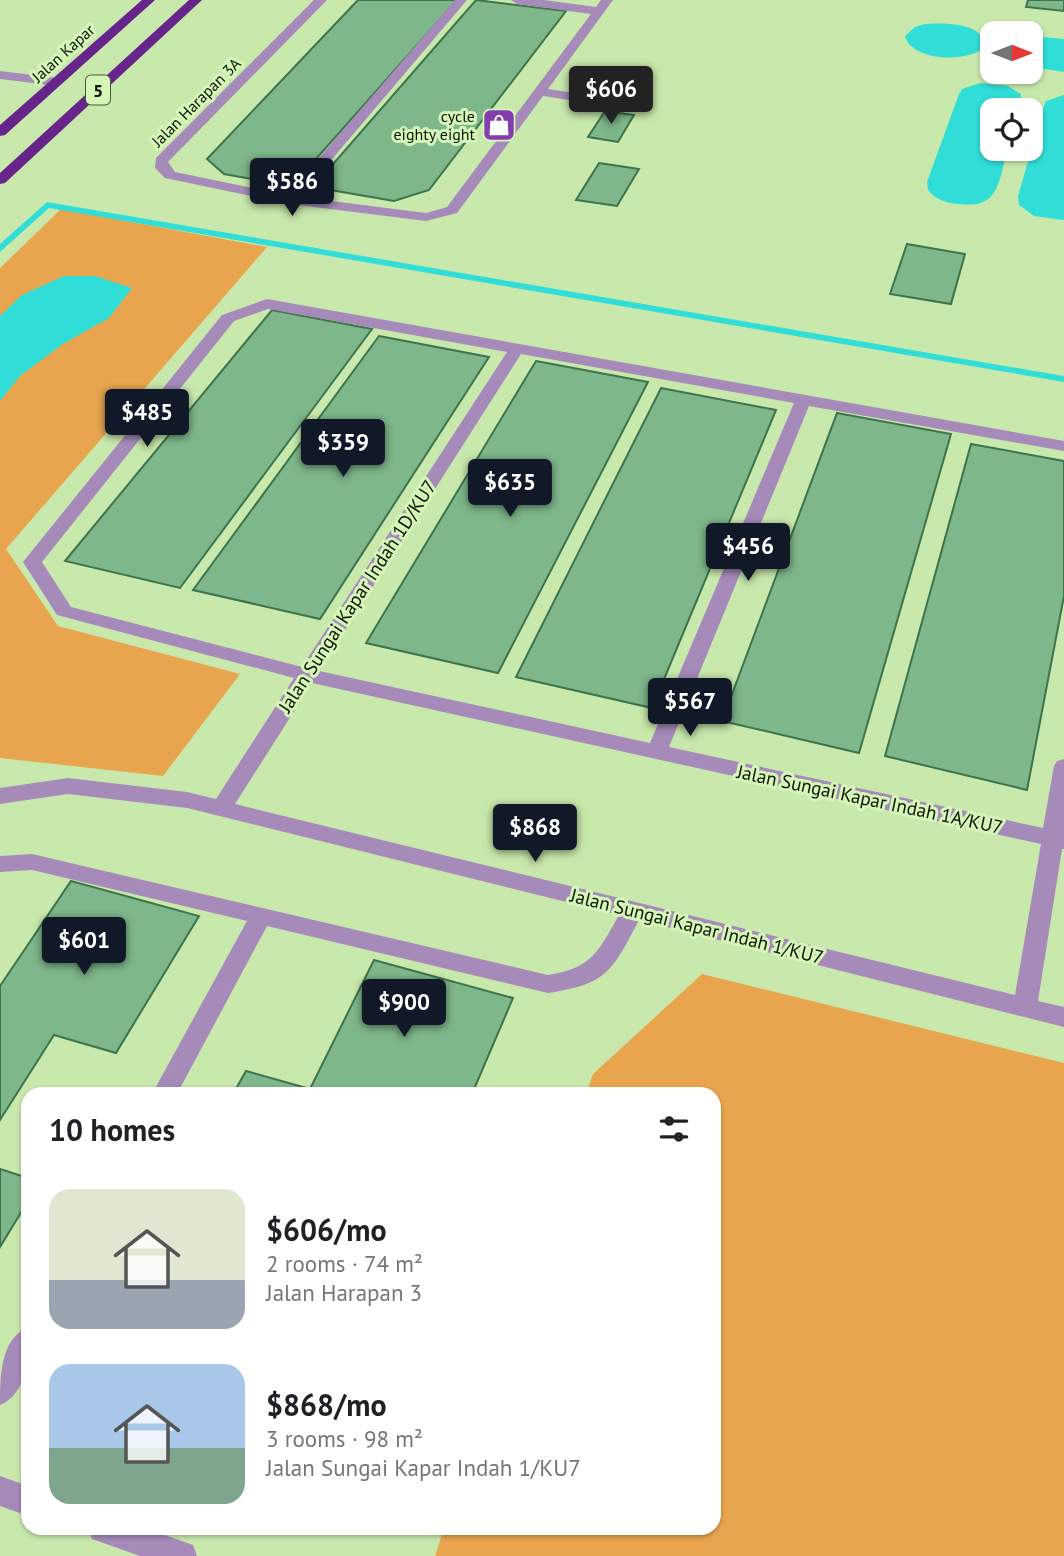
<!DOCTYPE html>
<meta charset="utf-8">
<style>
:root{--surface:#fff;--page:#f2f2f2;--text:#202124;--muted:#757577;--accent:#111827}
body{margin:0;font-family:"PT Sans",sans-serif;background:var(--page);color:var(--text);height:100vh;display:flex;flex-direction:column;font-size:26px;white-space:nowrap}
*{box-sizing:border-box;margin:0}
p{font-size:23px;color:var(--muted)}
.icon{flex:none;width:38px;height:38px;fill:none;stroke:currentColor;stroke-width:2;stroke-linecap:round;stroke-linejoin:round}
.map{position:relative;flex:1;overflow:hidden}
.sheet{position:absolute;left:21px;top:1087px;width:700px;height:448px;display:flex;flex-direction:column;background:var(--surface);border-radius:21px;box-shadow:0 2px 5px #0004}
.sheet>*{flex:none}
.needle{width:46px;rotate:90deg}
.controls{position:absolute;left:980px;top:21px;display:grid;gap:14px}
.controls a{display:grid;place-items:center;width:63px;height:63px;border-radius:14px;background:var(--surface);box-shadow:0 2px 5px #0004;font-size:35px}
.price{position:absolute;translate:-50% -60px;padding:0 16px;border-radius:7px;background:var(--accent);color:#fff;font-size:23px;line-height:46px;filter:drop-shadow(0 2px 4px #0008)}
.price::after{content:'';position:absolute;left:50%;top:42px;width:21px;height:16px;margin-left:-10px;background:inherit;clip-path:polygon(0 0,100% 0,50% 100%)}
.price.on{background:#222;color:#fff}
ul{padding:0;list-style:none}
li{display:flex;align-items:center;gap:21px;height:175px;padding:0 28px}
li span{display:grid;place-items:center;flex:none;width:196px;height:140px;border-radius:21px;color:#555}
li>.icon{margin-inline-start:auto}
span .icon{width:84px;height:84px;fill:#fffc;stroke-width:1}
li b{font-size:30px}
h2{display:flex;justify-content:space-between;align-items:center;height:84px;padding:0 28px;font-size:30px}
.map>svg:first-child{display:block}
.green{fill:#e8a54e}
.water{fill:#30ded7}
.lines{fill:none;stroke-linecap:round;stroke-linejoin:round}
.stream{fill:#30ded7;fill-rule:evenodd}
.building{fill:#7eb78b;stroke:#3d744c;stroke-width:2}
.minor{fill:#a68bba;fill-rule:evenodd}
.highway{fill:#67248b;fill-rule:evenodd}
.labels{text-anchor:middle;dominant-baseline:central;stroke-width:6;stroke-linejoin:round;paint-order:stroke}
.far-street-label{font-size:16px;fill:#0b1502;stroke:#d6f6b9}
.far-poi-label{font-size:16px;fill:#0b1502;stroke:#d6f6b9;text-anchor:end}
.shield{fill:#d6f6b9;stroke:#485839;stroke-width:2}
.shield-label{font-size:18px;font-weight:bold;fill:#0b1502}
.street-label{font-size:19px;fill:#0b1502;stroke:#d6f6b9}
</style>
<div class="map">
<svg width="1064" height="1556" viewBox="0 0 1064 1556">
<rect width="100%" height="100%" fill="#c9e9ac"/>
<g class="green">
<polygon points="61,209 267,247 6,549 58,626 240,674 163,776 0,758 0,268"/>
<polygon points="702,974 1064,1063 1064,1556 435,1556 444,1528 714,1528 714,1094 586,1094 593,1074"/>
</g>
<g class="water">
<path d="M925,24C943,23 983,22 985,46C971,64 910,61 905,36L915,27Z"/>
<polygon points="1042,37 1064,39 1064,72 1031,67 1031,38"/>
<path d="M980,83L1008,86L1021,94L1020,110H992V149H1008C998,182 1000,210 957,204C945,202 936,200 928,190L927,182L959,94L962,89Z"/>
<polygon points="1064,95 1064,220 1063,220 1034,216 1019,205 1018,196 1044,106 1046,101"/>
<polygon points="64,276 95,276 132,288 109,318 63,344 20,376 0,401 0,316 22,295"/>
</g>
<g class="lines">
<polygon class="stream" points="47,202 1064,376 1064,382 49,208 0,252 0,244"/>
</g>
<g class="building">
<polygon points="358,0 457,0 292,186 224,174 207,159"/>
<polygon points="476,0 566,11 429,190 394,201 313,187"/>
<polygon points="1028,0 1064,0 1064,11 1026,7"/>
<polygon points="605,111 634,115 618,142 588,137"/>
<polygon points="599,163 639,169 617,206 576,200"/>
<polygon points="907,244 965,254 951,304 890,294"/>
<polygon points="272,310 372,329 180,588 65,561"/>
<polygon points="379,336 489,357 320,619 193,590"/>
<polygon points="536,361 648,382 498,673 366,643"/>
<polygon points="661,388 776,410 652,708 516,677"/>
<polygon points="837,413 951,434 859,753 722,721"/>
<polygon points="971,444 1064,461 1064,596 1027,790 885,756"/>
<polygon points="71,881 199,916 116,1053 54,1035 0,1120 0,986"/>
<polygon points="374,960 513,998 472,1094 233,1094 246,1071 310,1089"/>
<polygon points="0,1169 28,1178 28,1201 0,1247"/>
</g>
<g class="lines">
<g class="minor">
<polygon points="314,0 327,0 168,162 175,172 287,195 455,0 467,0 300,197 426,213 447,207 591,14 517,4 511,0 544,0 596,7 601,0 613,0 548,89 634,102 641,106 634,110 543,96 457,213 426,221 290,204 165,178 155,168 156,158"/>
<polygon points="0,71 57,78 63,82 57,86 0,79"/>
<path d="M267,299L1064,441V451L809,406L669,747L1043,828L1054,766L1057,761L1064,759V849H1062L1038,1001L1064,1007V1027L639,920C612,971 608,984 548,993L267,926L177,1094H152L247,921L32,870L0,872V856L32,854L548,975C592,968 598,952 619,915L187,808L68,794L0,804V788L68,778L187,792L216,799L294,678L57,615L23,562L222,315ZM268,309L507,352L302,667L71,607L42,562L234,321ZM521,354L794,403L650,743L319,671ZM312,683L1041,844L1015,995L235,804Z"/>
<path d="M28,1327C28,1354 29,1393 0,1405C0,1378 0,1339 28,1327Z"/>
<polygon points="0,1476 28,1486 28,1516 0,1506"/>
<polygon points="88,1528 145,1528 193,1545 197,1556 140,1556 92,1539"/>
</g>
<g class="highway">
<polygon points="142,0 155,0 5,135 0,136 0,125"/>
<polygon points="189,0 202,0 5,183 0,184 0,173"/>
</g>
</g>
<defs>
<symbol id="shop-square" viewBox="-11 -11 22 22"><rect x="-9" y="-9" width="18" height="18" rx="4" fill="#843cae" stroke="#d6f6b9"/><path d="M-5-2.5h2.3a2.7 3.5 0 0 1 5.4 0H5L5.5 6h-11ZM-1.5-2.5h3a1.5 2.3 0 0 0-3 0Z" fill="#fff"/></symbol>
</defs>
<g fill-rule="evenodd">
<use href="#shop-square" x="480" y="106" width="38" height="38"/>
</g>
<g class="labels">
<g class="far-street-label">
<text transform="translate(63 53) rotate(-42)">Jalan Kapar</text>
<text transform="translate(196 102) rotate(-45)">Jalan Harapan 3A</text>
</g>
<g class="far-poi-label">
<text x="475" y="116">cycle<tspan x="475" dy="18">eighty eight</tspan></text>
</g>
<rect class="shield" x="86" y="75.5" width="24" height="29" rx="5"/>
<g class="shield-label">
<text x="98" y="90">5</text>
</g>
<g class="street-label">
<text transform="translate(357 596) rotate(-57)">Jalan Sungai Kapar Indah 1D/KU7</text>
<text transform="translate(870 799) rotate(12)">Jalan Sungai Kapar Indah 1A/KU7</text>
<text transform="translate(697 926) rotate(14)">Jalan Sungai Kapar Indah 1/KU7</text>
</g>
</g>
</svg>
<div class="controls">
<a><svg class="needle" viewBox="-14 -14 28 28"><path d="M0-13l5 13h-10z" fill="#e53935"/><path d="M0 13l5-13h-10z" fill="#757577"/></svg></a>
<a><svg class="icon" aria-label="locate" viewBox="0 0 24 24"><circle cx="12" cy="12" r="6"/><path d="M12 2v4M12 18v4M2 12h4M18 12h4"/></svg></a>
</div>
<b class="price on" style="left:611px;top:126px">$606</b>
<b class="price" style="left:292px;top:218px">$586</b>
<b class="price" style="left:147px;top:449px">$485</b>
<b class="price" style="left:343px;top:479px">$359</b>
<b class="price" style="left:510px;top:519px">$635</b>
<b class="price" style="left:748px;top:583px">$456</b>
<b class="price" style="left:690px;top:738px">$567</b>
<b class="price" style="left:535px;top:864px">$868</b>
<b class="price" style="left:84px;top:977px">$601</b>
<b class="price" style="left:404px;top:1039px">$900</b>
<section class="sheet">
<h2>10 homes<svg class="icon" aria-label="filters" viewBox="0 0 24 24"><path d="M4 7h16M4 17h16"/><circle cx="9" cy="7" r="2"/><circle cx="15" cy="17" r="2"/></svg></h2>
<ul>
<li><span style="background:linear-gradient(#dfe7d0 65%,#9aa5b1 0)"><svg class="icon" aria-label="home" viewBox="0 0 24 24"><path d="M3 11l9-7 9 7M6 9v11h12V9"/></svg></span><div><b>$606/mo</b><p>2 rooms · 74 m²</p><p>Jalan Harapan 3</p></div></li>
<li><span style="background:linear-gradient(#a9c7e8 60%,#7fa58c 0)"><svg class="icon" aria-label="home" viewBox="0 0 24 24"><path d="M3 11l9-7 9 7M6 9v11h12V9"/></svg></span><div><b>$868/mo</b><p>3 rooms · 98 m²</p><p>Jalan Sungai Kapar Indah 1/KU7</p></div></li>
</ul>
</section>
</div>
